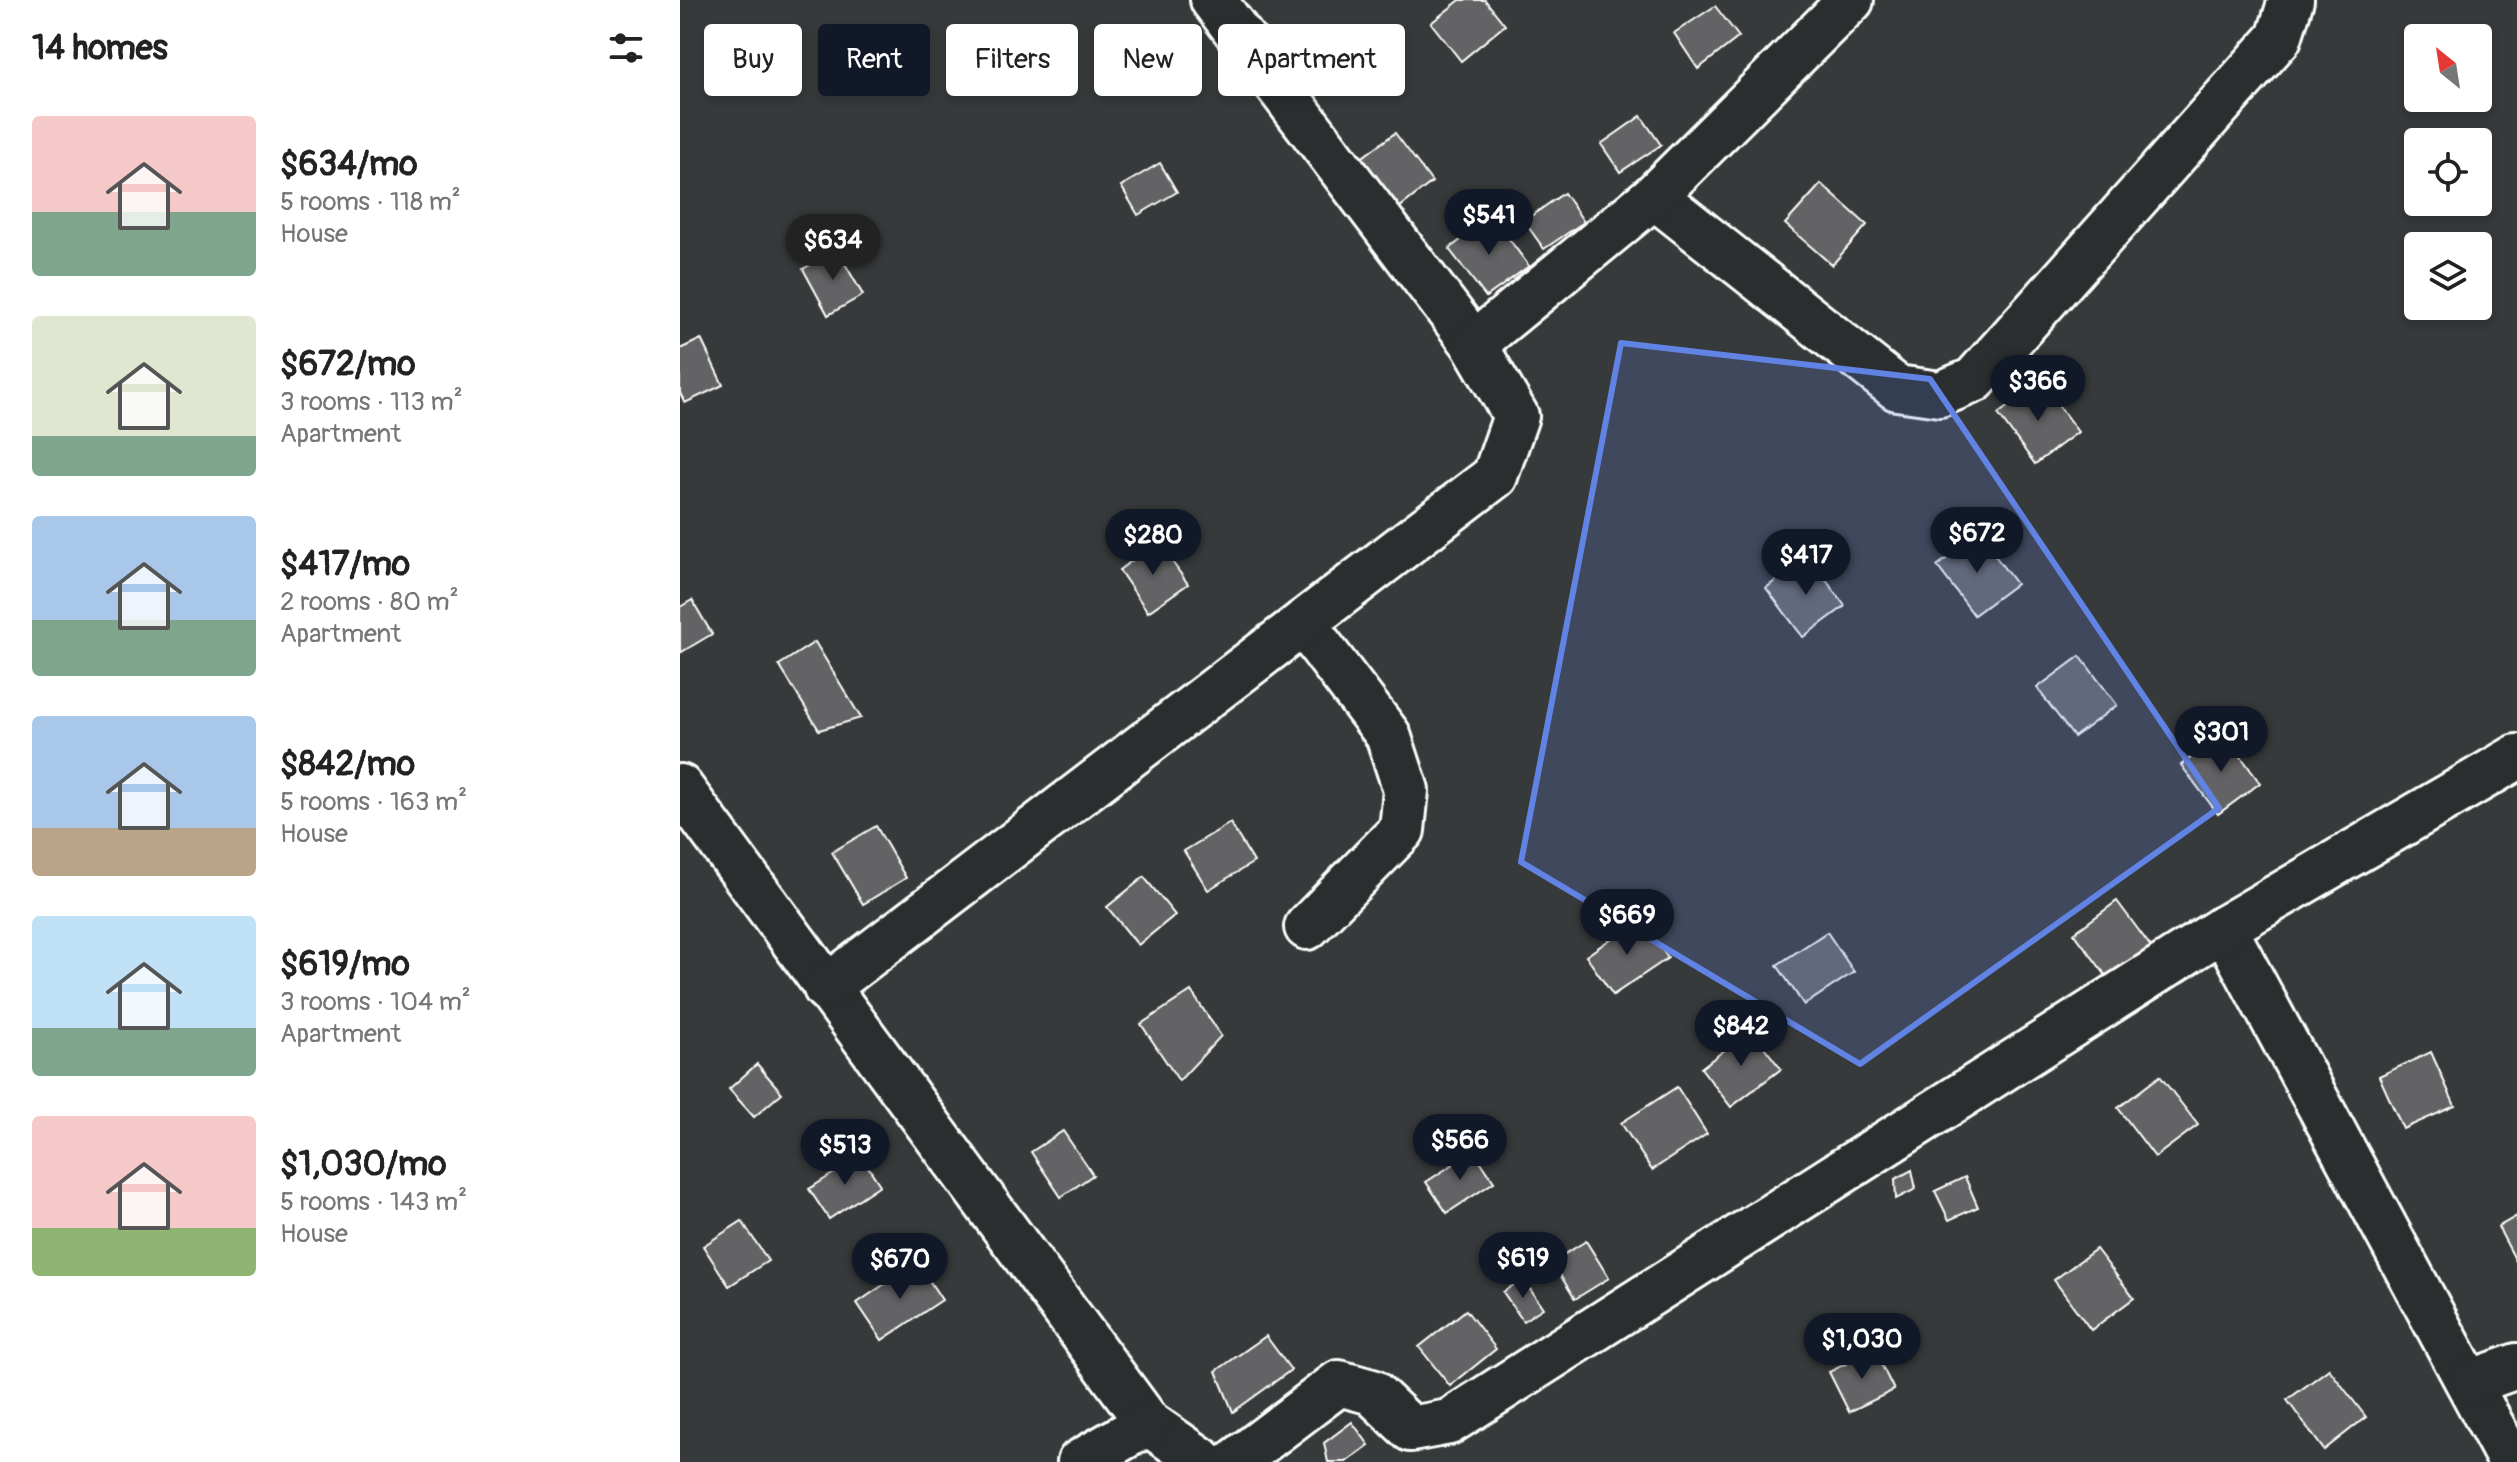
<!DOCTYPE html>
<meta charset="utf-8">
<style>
:root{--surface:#fff;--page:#f6f6f6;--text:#222;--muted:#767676;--accent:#111827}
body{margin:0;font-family:Pangolin,sans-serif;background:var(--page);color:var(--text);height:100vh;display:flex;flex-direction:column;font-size:30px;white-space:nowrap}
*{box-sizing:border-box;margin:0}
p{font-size:26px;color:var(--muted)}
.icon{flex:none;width:44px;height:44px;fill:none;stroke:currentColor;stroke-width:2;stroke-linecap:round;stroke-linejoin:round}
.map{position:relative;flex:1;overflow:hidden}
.details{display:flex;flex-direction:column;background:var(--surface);width:680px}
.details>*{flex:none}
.hud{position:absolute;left:24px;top:24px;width:760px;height:72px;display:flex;gap:16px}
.needle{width:52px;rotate:330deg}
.tools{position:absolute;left:1724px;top:24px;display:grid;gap:16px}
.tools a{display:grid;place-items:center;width:88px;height:88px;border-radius:8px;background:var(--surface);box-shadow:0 4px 12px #0003;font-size:40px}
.price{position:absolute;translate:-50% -68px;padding:0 18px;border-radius:28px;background:var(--accent);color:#fff;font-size:26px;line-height:52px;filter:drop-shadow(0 2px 4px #0008)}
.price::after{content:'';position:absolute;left:50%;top:48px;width:24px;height:18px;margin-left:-12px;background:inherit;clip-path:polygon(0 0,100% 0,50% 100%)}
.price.active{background:#222;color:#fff}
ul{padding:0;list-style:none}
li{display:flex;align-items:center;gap:24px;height:200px;padding:0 32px}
li span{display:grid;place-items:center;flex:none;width:224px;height:160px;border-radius:8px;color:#555}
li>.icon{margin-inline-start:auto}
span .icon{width:96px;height:96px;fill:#fffc;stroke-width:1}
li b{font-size:34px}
h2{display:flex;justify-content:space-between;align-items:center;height:96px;padding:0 32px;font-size:34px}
.tag{padding:0 28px;border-radius:8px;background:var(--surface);box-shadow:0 4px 12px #0003;font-size:28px;line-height:72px}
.tag.active{background:var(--accent);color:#fff}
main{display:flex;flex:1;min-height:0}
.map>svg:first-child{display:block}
.building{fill:#636465;stroke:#fff;stroke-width:2}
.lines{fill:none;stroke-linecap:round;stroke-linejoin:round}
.minor-casing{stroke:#fff;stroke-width:50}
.minor{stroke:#2a2d2e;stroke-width:44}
.marked{fill:#6183e4;fill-opacity:0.2;stroke:#6183e4;stroke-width:6;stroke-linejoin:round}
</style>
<main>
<section class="details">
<h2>14 homes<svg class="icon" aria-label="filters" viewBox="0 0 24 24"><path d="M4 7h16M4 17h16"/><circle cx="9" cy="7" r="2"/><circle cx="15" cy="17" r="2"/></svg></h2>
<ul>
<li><span style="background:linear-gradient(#f6c9c9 60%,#7fa58c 0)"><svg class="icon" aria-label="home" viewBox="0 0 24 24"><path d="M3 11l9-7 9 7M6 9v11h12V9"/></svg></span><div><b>$634/mo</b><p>5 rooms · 118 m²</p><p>House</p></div></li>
<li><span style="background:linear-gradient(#dfe7d0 75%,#7fa58c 0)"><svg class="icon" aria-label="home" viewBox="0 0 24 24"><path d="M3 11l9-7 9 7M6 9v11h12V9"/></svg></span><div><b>$672/mo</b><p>3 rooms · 113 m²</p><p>Apartment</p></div></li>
<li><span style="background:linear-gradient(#a9c7e8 65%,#7fa58c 0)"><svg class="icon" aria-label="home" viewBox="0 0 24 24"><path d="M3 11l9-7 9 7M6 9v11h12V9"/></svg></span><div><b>$417/mo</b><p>2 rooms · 80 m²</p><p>Apartment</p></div></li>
<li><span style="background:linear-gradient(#a9c7e8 70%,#b9a48a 0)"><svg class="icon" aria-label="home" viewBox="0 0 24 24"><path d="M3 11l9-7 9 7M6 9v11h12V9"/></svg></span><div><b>$842/mo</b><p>5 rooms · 163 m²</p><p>House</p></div></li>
<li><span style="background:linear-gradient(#bfe0f5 70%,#7fa58c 0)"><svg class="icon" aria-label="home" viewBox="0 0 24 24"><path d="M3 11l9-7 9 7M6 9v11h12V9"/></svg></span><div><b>$619/mo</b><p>3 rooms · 104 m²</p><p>Apartment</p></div></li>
<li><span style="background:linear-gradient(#f6c9c9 70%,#8fb573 0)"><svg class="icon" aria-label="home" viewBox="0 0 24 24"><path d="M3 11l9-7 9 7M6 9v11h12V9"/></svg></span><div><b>$1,030/mo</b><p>5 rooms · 143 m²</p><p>House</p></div></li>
</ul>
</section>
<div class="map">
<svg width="1837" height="1462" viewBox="0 0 1837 1462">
<rect width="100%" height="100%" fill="#373a3b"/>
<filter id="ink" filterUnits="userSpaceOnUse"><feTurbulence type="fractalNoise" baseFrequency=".0125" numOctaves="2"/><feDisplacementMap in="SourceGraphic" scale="16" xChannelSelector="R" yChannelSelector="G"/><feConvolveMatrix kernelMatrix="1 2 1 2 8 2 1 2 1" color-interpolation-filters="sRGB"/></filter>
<g filter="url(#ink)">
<g class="building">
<polygon points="780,0 805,0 825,25 781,61 751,23"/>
<polygon points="1035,6 1059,37 1018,69 994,33"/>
<polygon points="961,116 981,145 940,172 921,144"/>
<polygon points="715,133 752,182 710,215 672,165"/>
<polygon points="480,163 497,192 458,215 441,186"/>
<polygon points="1141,184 1187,225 1152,265 1105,224"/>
<polygon points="884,193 904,222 864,249 844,221"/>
<polygon points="812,216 849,266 806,297 769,249"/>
<polygon points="157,250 183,295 148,315 123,269"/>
<polygon points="21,339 43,385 5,403 0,393 0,349"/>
<polygon points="1361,382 1398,432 1355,464 1318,414"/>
<polygon points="1299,534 1336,584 1294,615 1257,566"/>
<polygon points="478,542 508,584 468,612 439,570"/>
<polygon points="1128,556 1165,606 1123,637 1086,588"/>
<polygon points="12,600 32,634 0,653 0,607"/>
<polygon points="135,642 181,718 139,730 99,665"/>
<polygon points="1400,656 1437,705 1394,737 1357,688"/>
<polygon points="1544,733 1580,783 1538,814 1501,765"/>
<polygon points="550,823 574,862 528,890 504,851"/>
<polygon points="196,826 226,878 183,904 152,852"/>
<polygon points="464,877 495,915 458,945 427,907"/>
<polygon points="1437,901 1474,951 1431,982 1394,933"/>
<polygon points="961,918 988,958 933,995 906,956"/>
<polygon points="1147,932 1174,972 1124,1005 1097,965"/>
<polygon points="511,991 541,1036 499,1081 461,1024"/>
<polygon points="1071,1030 1101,1069 1051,1107 1021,1068"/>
<polygon points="1751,1052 1775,1106 1723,1129 1699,1076"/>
<polygon points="77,1064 102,1093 74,1117 49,1089"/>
<polygon points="1480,1076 1518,1125 1475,1157 1438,1108"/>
<polygon points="997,1087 1027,1134 972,1170 941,1123"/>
<polygon points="383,1131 413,1175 381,1197 351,1152"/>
<polygon points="794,1151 814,1182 767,1213 746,1182"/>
<polygon points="181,1156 200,1185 149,1219 129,1189"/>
<polygon points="1232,1170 1236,1189 1216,1199 1215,1179"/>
<polygon points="1285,1177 1298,1207 1269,1220 1255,1191"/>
<polygon points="1837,1216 1837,1263 1818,1227"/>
<polygon points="62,1221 88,1261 49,1286 23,1246"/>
<polygon points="906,1241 929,1278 895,1299 872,1262"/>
<polygon points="1416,1249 1454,1298 1411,1330 1374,1280"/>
<polygon points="237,1262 262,1300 202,1340 177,1303"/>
<polygon points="843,1279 863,1308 843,1321 823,1292"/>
<polygon points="786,1310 816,1349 770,1386 739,1347"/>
<polygon points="586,1336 611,1370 553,1412 536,1371"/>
<polygon points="1194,1350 1214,1390 1169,1412 1149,1372"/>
<polygon points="1649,1369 1686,1417 1644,1450 1607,1400"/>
<polygon points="672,1422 689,1445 666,1462 648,1462 644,1443"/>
</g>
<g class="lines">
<defs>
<g id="minor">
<polyline points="533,0 794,344"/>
<polyline points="974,196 1217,388 1260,394 1294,380 1599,38 1611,0"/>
<polyline points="623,623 708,735 726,790 722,830 627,927"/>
<polyline points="0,787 468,1423 524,1462"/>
<polyline points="1544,928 1831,1462"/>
<polyline points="146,988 815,476 836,416 794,344 974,196 1171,0"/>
<polyline points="1789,1383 1837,1366"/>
<polyline points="400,1462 468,1423"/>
<polyline points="555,1462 659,1383 692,1392 731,1429 769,1422 1544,928 1837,757"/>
</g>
</defs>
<use href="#minor" class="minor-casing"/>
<use href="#minor" class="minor"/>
</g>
</g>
<path class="marked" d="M941,343L1250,379L1539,808L1180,1064L841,862Z"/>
</svg>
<div class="tools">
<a><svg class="needle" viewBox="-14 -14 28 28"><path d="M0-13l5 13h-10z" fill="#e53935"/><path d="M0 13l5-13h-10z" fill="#767676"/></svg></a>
<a><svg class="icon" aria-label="locate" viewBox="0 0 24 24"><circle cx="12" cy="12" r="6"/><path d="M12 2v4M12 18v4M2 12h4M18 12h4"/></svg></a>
<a><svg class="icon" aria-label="layers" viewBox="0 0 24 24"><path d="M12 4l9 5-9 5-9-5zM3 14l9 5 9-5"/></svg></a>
</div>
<b class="price" style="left:809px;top:257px">$541</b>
<b class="price active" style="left:153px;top:282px">$634</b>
<b class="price" style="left:1358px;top:423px">$366</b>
<b class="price" style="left:1297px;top:575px">$672</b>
<b class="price" style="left:473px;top:577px">$280</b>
<b class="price" style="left:1126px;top:597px">$417</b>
<b class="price" style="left:1541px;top:774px">$301</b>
<b class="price" style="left:947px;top:957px">$669</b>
<b class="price" style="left:1061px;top:1068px">$842</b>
<b class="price" style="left:780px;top:1182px">$566</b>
<b class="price" style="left:165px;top:1187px">$513</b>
<b class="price" style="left:843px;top:1300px">$619</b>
<b class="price" style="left:220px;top:1301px">$670</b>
<b class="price" style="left:1182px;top:1381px">$1,030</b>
<div class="hud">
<a class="tag">Buy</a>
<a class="tag active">Rent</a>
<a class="tag">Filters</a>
<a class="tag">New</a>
<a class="tag">Apartment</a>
</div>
</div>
</main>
